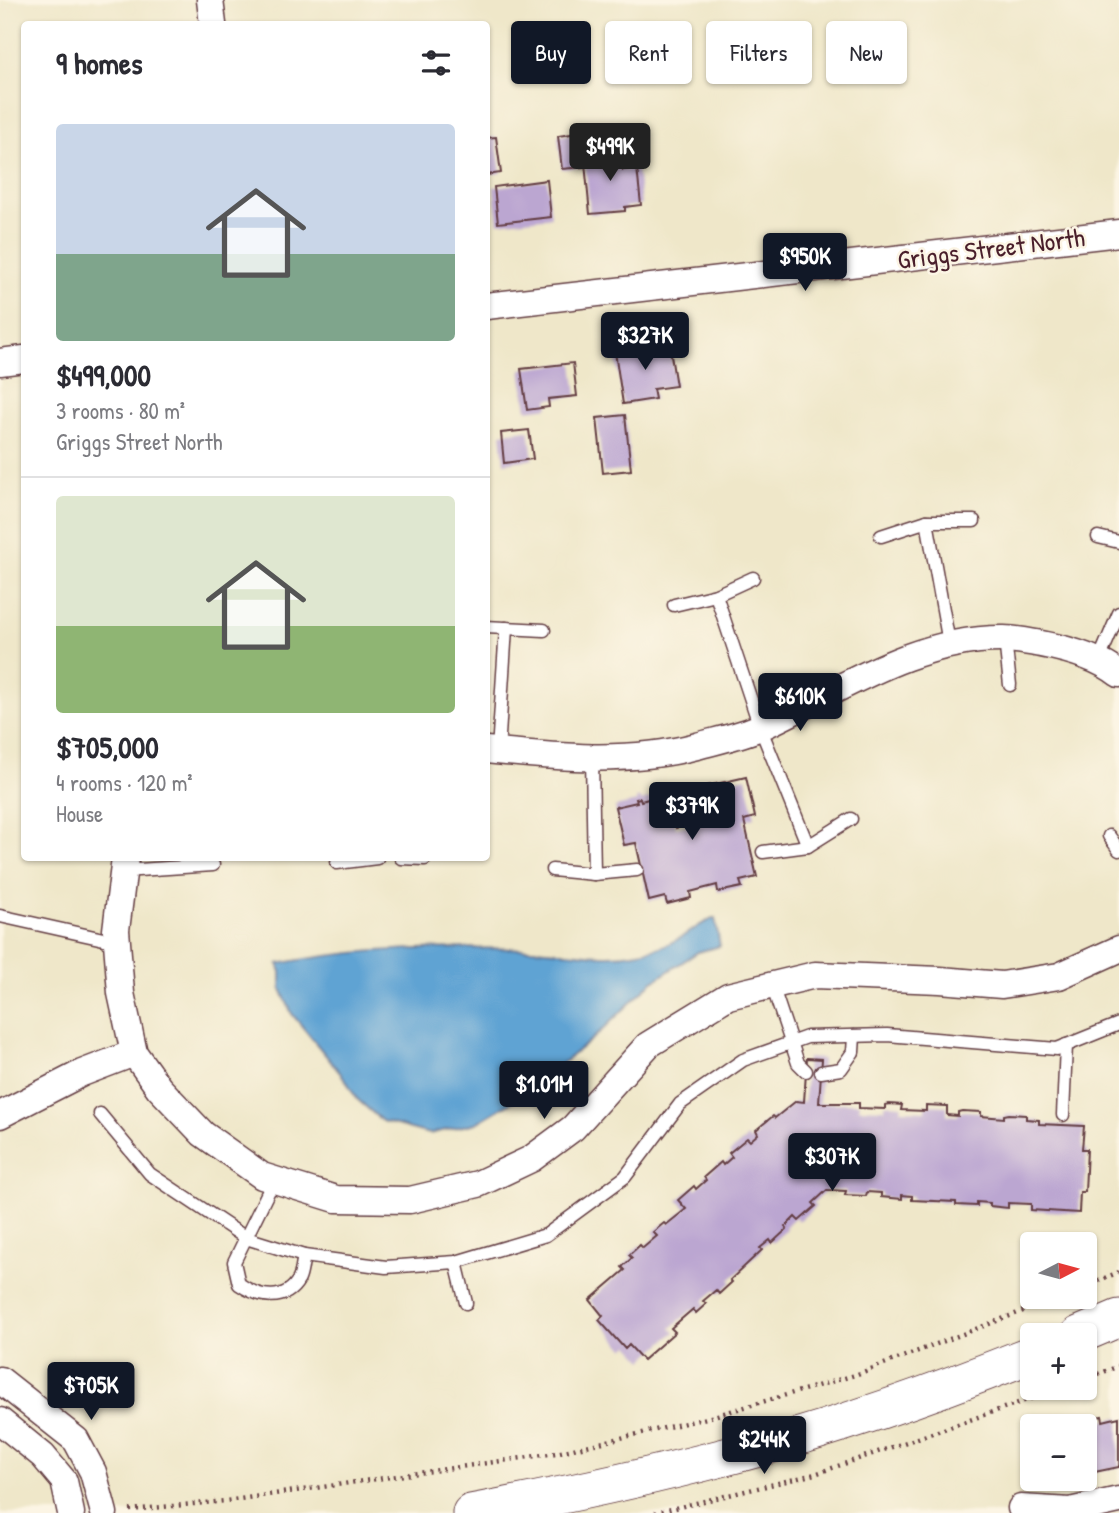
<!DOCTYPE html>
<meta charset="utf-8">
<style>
:root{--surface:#fff;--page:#f7f7f7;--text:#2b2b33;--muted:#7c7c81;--line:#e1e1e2;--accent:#111827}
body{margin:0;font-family:"Patrick Hand",sans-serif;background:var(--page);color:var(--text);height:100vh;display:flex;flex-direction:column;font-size:26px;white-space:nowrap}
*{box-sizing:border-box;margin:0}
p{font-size:23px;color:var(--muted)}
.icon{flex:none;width:38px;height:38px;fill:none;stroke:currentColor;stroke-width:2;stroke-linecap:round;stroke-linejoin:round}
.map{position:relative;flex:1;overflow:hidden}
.sheet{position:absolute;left:21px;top:21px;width:469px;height:840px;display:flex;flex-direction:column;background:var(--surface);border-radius:7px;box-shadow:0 2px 5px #0004}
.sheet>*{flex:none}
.banner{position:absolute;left:511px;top:21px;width:502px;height:63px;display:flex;gap:14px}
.needle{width:46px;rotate:84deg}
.fabs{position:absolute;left:1020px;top:1232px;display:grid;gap:14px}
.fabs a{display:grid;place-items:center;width:77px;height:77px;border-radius:7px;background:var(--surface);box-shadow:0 2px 5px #0004;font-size:35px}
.price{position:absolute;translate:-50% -60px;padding:0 16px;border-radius:7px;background:var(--accent);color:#fff;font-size:23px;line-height:46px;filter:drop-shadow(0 2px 4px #0008)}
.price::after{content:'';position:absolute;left:50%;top:42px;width:21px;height:16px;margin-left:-10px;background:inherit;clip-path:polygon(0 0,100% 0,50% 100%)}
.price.current{background:#222;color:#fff}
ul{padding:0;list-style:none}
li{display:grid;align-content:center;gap:14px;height:371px;padding:0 35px}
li+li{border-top:2px solid var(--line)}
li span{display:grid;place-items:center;height:217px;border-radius:7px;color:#555}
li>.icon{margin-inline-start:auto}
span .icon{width:126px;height:126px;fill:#fffc;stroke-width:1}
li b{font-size:30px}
h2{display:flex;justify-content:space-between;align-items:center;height:84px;padding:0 35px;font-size:30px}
.pill{padding:0 24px;border-radius:7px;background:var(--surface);box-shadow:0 2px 5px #0004;font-size:24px;line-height:63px}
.pill.current{background:var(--accent);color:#fff}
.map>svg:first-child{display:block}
.water{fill:#5ea3d3;stroke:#54617f;stroke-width:2}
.building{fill:#bba6d1}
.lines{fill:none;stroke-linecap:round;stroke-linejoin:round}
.service-casing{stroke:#633d43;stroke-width:15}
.minor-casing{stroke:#633d43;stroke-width:29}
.secondary-casing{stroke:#633d43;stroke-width:39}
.path{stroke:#633d43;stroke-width:4.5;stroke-dasharray:2 5;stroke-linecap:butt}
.service{stroke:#fff;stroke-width:12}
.minor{stroke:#fff;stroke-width:26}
.secondary{stroke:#fff;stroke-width:37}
.labels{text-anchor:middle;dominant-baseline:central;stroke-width:5;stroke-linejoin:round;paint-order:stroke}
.street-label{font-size:26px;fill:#4a1f2b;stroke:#fcf5e5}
</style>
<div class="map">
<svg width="1119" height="1513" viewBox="0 0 1119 1513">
<rect width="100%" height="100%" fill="#fcf5e5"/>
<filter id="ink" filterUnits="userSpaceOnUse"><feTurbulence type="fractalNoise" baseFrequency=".0143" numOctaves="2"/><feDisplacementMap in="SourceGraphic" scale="14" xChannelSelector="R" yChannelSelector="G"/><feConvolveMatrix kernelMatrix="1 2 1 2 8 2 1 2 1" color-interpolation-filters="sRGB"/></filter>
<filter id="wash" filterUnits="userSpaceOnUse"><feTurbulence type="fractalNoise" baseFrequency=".00686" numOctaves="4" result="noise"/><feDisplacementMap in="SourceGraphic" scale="28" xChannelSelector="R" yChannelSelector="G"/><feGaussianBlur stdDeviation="1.57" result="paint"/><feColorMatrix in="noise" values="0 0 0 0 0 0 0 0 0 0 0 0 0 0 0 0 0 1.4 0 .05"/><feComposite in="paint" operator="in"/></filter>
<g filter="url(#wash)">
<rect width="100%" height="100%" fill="#efe7c9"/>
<path class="water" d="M715,918L720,946L698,952L652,982L596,1036L523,1095L476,1123L429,1134L382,1121L356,1098L346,1080L292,1014L281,989V972L278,964C360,947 448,947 532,949C565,950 600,959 633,953C647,951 666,946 678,939C692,932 698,924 715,918Z"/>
<g id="blocks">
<g class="building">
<polygon points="578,133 583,167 562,169 558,136"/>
<polygon points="496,137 501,173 486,175 486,138"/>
<polygon points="621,149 623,170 637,168 641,205 625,207 625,211 590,214 584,153"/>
<polygon points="547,180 551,217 498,223 494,187"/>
<polygon points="669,343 676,386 653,389 655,399 623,404 615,352"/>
<polygon points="573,363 577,396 548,399 549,407 527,410 521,369"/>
<polygon points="625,415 631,470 603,473 597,418"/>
<polygon points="529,430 533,459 504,463 501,433"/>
<polygon points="746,777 755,817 744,820 757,877 740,881 742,887 718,892 717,885 690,892 691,898 667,904 665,897 649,901 636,843 624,845 615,807 637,802 636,799 640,798 641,801 663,795 666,809 671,808 676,828 701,822 696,803 701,802 698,788"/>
<polygon points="807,1058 822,1059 819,1103 859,1103 859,1108 885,1109 885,1105 889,1104 902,1105 901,1110 926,1111 926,1105 947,1106 947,1115 958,1116 958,1112 962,1111 981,1112 981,1116 1004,1118 1004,1115 1009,1114 1026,1115 1026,1119 1039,1120 1039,1124 1084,1126 1082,1149 1087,1149 1085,1192 1080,1192 1079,1213 1031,1210 1031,1204 1008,1203 1008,1208 990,1206 990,1203 977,1202 977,1206 956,1205 956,1202 912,1200 912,1196 902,1195 902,1199 881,1197 881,1193 867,1192 866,1196 845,1195 846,1191 827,1190 813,1203 816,1206 799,1221 795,1217 785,1227 787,1229 772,1243 770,1240 760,1248 762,1250 730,1280 732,1282 719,1294 716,1290 703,1301 706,1304 696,1313 693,1309 671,1328 675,1332 643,1360 629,1345 625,1349 599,1320 603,1316 590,1300 625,1270 622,1267 632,1258 629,1255 640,1245 643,1248 657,1236 653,1232 664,1223 666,1225 686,1209 678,1200 694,1186 696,1189 706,1180 704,1177 721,1162 723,1165 732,1157 729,1153 747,1138 750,1141 758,1134 756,1130 773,1116 775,1118 796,1101 804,1102"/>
<polygon points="1102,1416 1103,1421 1119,1417 1119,1467 1085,1474 1085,1426 1069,1426 1068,1423"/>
</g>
</g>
</g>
<g filter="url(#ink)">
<use href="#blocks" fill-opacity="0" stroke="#633d43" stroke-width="2"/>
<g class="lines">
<defs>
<g id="service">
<polyline points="927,521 949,643"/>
<polyline points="881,536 927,521 974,521"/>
<polyline points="1098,537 1119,542"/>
<polyline points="716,595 760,727 808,846"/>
<polyline points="674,605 716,595 753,578"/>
<polyline points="486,627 544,630"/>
<polyline points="1005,639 1010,685"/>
<polyline points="1098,662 1119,613"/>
<polyline points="498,751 506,628"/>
<polyline points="592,757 594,874"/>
<polyline points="1109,836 1119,850"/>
<polyline points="763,852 808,846 851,819"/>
<polyline points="401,858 425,859"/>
<polyline points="337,863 377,858"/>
<polyline points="552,870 594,874 637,870"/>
<polyline points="123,871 213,865"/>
<polyline points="0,916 117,942"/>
<polyline points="772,985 798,1063 806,1071"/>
<polyline points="821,1072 841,1069 853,1052 854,1036"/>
<polyline points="100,1114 150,1174 246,1238 304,1256 386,1267 456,1262 546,1235 625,1177 680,1104 743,1060 807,1037 887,1035 1057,1049 1119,1024"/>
<polyline points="1063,1115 1066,1045"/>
<path d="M274,1180L234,1262L239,1284C258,1297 285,1304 299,1279C302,1272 302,1263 304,1256"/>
<polyline points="456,1262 466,1303"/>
</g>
<g id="minor">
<polyline points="210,0 213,24"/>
<polyline points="486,306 1119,233"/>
<polyline points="0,362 24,359"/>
<path d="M486,750C556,757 629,764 697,746C719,740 743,735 763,726C841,690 914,638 1004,639C1016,639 1029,642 1041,644C1067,649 1098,657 1119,674"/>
<polyline points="125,858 116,930 121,993 134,1053 159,1088 203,1134 262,1176 336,1199 410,1200 478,1184 531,1159 573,1128 648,1045 728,996 815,975 940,980 1002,985 1059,976 1119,949"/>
<polyline points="0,1115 82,1073 134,1053"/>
<polyline points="0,1380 76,1440 93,1472 104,1513"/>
<polyline points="0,1421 43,1456 64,1481 71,1513"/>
<polyline points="1021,1508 1070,1511 1119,1500"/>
</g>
<g id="secondary">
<polyline points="1079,1335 1119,1318"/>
<path d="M471,1513C556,1497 641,1479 725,1457C830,1430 932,1394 1032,1354"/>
</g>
</defs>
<use href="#service" class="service-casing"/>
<use href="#minor" class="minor-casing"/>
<use href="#secondary" class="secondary-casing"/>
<g class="path">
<polyline points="1085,1286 1119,1272"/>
<polyline points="1085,1379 1119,1366"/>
<polyline points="130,1510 226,1501 556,1453 707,1418 855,1375 1060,1297"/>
<polyline points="655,1513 815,1474 1061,1388"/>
</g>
<use href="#service" class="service"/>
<use href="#minor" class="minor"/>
<use href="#secondary" class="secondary"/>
</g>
</g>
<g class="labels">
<g class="street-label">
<text transform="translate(991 248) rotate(-7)">Griggs Street North</text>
</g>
</g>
</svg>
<div class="fabs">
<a><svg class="needle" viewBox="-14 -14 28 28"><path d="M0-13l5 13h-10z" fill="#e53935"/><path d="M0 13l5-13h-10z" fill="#7c7c81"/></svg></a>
<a>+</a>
<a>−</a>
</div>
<b class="price current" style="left:610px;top:183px">$499K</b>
<b class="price" style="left:805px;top:293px">$950K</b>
<b class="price" style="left:645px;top:372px">$327K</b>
<b class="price" style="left:800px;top:733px">$610K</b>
<b class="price" style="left:692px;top:842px">$379K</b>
<b class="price" style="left:544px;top:1121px">$1.01M</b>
<b class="price" style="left:832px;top:1193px">$307K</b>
<b class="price" style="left:91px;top:1422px">$705K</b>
<b class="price" style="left:764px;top:1476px">$244K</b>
<div class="banner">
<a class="pill current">Buy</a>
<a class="pill">Rent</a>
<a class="pill">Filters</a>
<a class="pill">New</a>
</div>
<section class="sheet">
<h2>9 homes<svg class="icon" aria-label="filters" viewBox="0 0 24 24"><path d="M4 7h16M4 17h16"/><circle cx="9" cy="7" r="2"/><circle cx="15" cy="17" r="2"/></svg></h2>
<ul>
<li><span style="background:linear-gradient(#c9d6e8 60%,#7fa58c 0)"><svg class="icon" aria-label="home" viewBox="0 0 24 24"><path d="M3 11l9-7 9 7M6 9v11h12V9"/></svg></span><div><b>$499,000</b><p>3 rooms · 80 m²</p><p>Griggs Street North</p></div></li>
<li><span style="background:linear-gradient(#dfe7d0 60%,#8fb573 0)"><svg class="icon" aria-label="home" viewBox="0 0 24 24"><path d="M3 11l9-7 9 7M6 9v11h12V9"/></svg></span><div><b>$705,000</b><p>4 rooms · 120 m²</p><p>House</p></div></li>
</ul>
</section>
</div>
